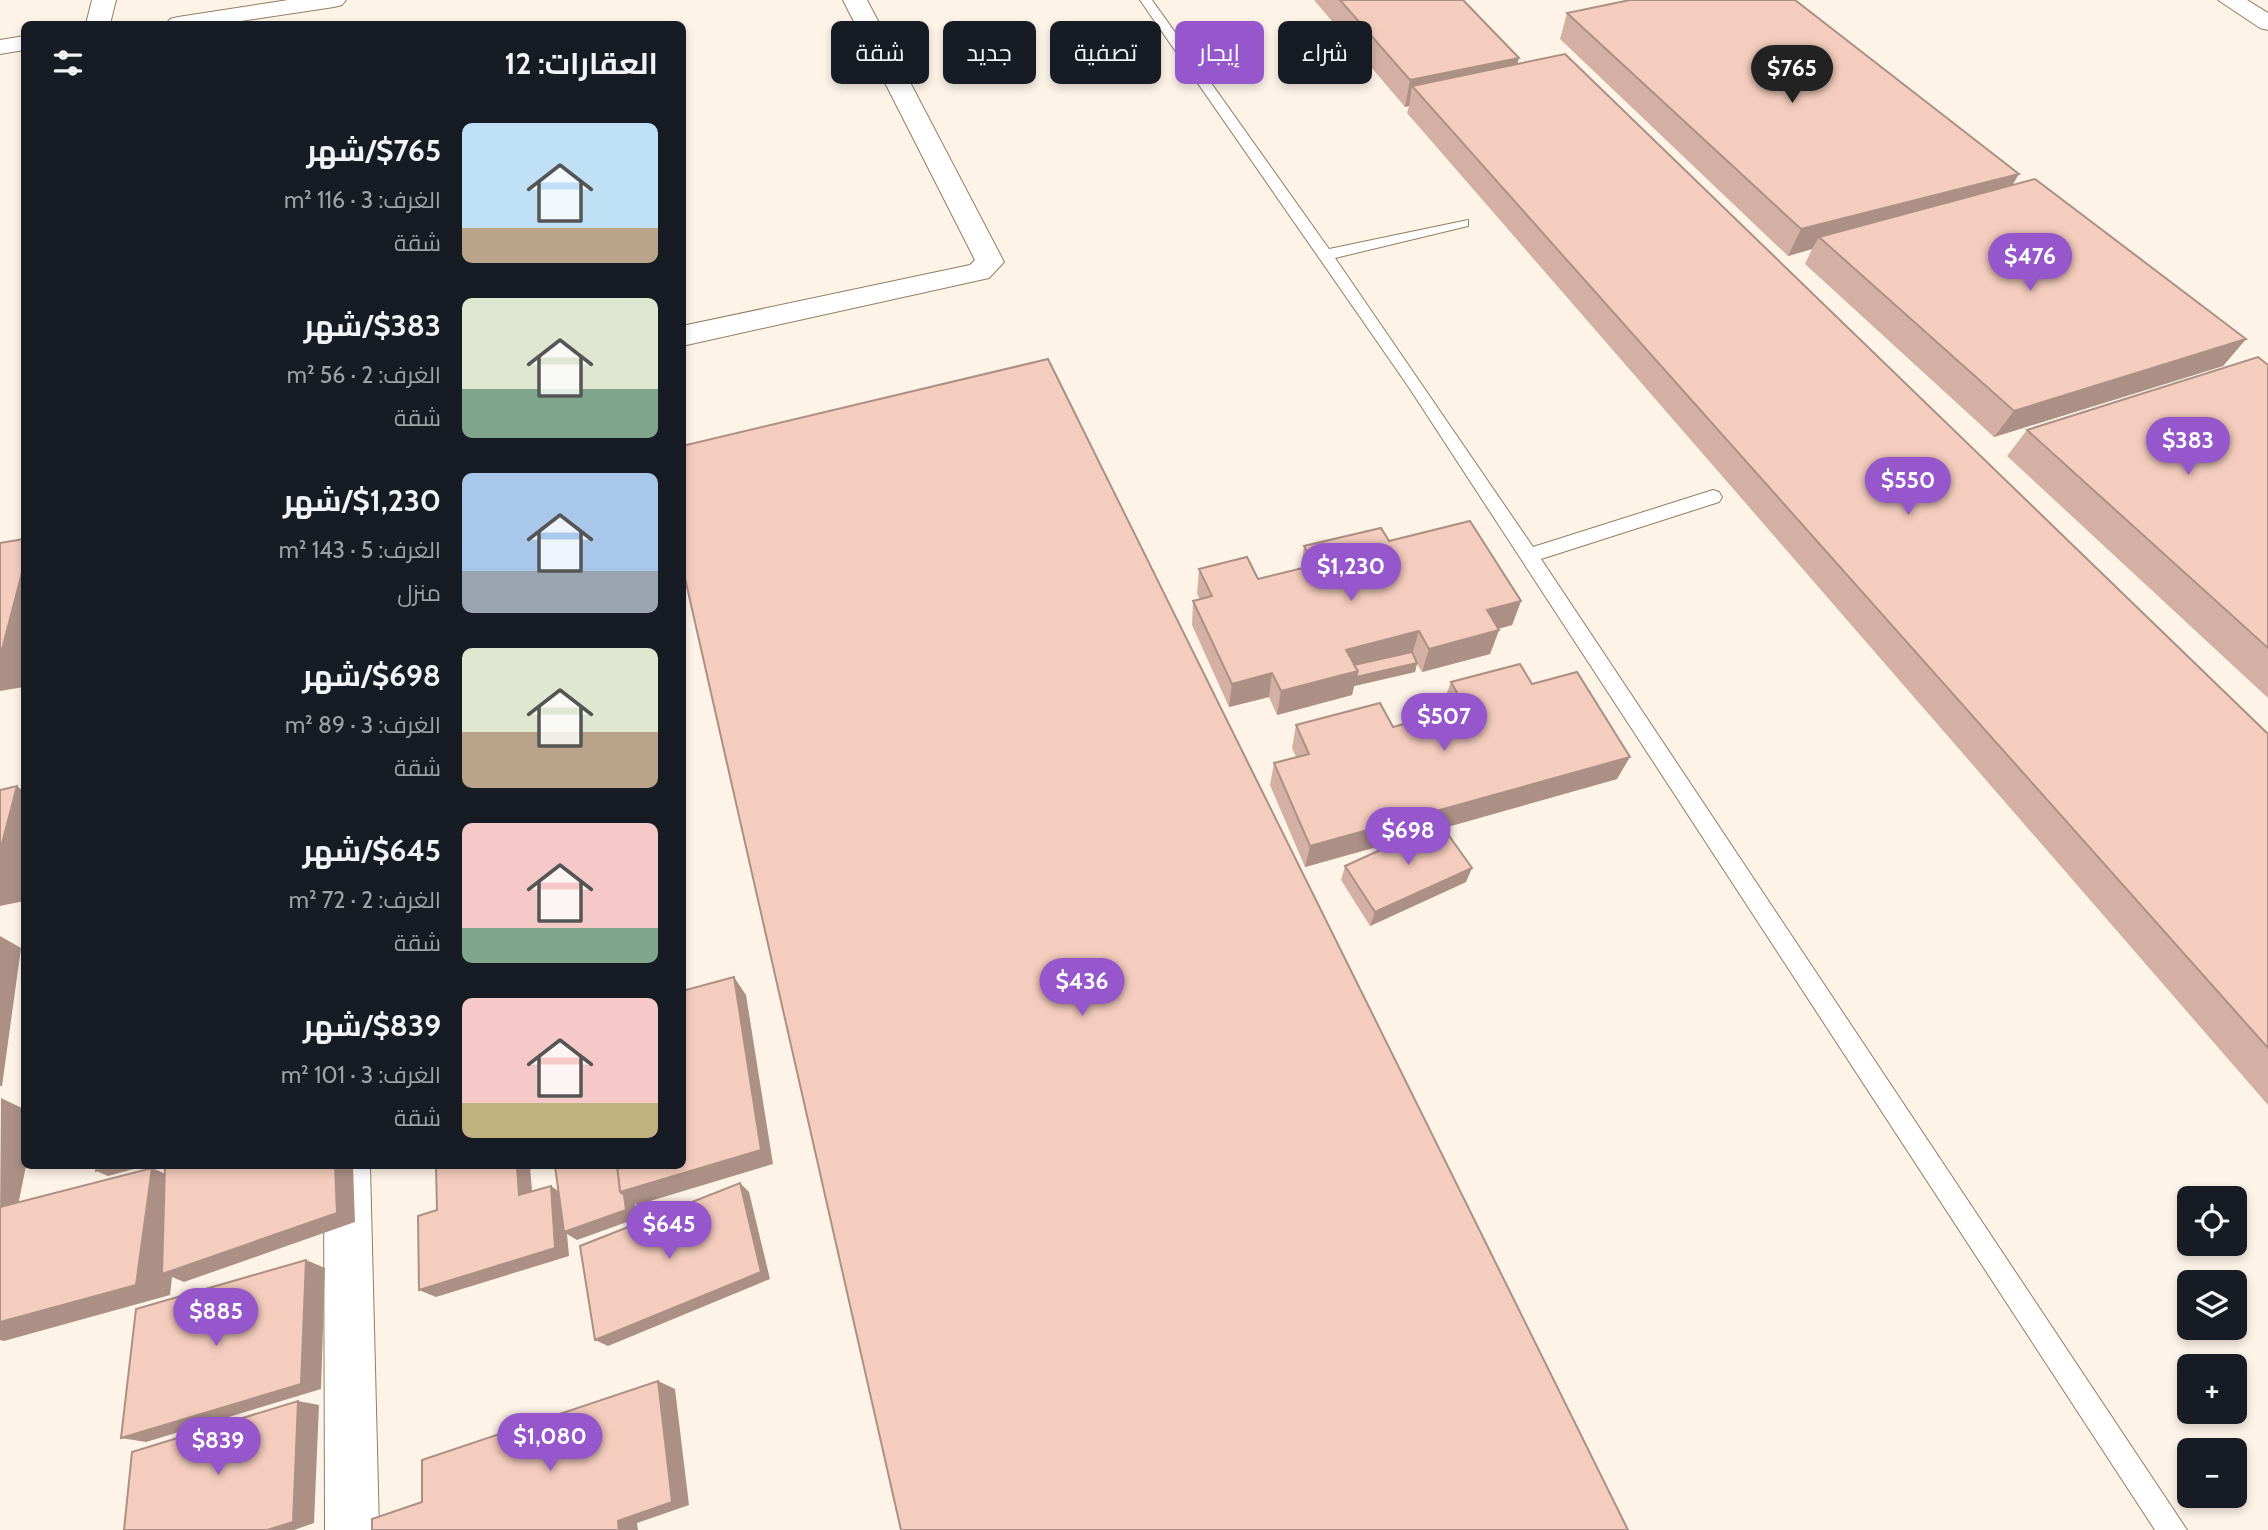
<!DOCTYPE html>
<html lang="ar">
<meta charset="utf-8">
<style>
:root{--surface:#171b24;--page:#20242c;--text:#f1f3f6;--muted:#9ea1a6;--accent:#9656cc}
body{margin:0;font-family:Cabin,Cairo,sans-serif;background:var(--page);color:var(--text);direction:rtl;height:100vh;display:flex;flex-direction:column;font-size:26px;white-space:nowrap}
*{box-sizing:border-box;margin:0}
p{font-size:23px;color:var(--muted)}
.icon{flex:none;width:38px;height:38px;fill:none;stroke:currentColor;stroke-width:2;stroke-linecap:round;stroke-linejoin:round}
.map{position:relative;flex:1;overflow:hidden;direction:ltr}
.side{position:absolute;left:21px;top:21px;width:665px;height:1148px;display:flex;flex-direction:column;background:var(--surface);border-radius:10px;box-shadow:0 4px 10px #0003;direction:rtl}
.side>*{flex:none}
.hud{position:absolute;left:707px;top:21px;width:665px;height:63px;direction:rtl;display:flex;gap:14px}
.fabs{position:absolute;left:2177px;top:1186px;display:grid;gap:14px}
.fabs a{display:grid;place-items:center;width:70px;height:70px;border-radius:10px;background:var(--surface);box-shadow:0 4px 10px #0003;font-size:35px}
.price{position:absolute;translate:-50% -60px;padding:0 16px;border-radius:24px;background:var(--accent);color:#fff;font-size:23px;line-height:46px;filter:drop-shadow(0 2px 4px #0008)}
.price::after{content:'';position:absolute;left:50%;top:42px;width:21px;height:16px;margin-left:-10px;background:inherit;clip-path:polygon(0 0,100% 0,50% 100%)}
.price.current{background:#222;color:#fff}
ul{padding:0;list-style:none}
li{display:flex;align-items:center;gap:21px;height:175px;padding:0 28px}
li span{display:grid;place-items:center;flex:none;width:196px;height:140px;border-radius:10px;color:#555}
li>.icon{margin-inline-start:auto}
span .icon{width:84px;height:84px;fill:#fffc;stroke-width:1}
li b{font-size:30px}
h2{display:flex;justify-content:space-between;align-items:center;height:84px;padding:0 28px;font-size:30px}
.chip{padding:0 24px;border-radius:10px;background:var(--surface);box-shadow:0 4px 10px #0003;font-size:24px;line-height:63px}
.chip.current{background:var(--accent);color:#fff}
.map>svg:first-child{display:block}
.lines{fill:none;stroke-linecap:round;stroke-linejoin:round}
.service-casing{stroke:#947d61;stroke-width:2}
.minor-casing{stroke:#947d61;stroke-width:2}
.service{fill:#fff;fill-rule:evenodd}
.minor{fill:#fff;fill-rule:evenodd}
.wall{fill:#d3b0a3}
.shaded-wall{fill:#ac9085}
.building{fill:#f5cdbe;stroke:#ac9085;stroke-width:2}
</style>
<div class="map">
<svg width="2268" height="1530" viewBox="0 0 2268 1530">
<rect width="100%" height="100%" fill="#fef3e7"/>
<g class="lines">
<defs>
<polygon id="service" points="1140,0 1152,0 1329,249 1468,220 1468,226 1335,258 1533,547 1713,490 1719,492 1722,497 1719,502 1541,559 2187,1530 2155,1530 1408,386"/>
<g id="minor">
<polygon points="92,0 116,0 110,24 86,24"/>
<polygon points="288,0 346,0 342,5 334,7 221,24 166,24 170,19 178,17"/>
<polygon points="843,0 867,0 1004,262 989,278 682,346 682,326 970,265 975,260"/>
<polygon points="2218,0 2247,0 2268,13 2268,30 2260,28"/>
<polygon points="24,36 24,50 0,54 0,40"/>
<polygon points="324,1166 370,1166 379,1530 325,1530"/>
</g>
</defs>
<use href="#service" class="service-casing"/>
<use href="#minor" class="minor-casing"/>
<use href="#service" class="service"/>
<use href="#minor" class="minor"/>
</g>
<g class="wall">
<polygon points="1314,0 1463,0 1517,64 2268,734 2268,1105 1407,113 1409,106 1405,107"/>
<polygon points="1567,13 2012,185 2246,339 2223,366 1994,437 1805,264 1812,249 1788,256 1560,39"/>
<polygon points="2268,365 2268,698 2007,456 2027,430"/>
<polygon points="1389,541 1521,601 1512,625 1498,629 1499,630 1490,654 1422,672 1417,664 1415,672 1354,686 1352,695 1277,715 1269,697 1229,707 1192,625 1193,601 1200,599 1197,594 1199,569 1258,579 1301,569 1304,546"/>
<polygon points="1451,682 1532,684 1617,779 1444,828 1466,882 1370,926 1341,880 1345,866 1406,839 1305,867 1270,785 1274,763 1296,757 1292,748 1296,725 1393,727 1446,712 1442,706"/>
</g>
<g class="shaded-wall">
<polygon points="1519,58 1512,84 1412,86 1409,106 1405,107 1410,80"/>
<polygon points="2019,174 2003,201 1819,237 1812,249 1788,256 1801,229"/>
<polygon points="2246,339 2223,366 1994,437 2014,411"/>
<polygon points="24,565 24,687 0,691 0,657"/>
<polygon points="1521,601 1512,625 1478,634 1487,610"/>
<polygon points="1499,630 1490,654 1422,672 1429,649"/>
<polygon points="1419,631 1412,655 1348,672 1346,650"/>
<polygon points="1417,663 1415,672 1354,686 1352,695 1277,715 1281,691 1358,671"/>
<polygon points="1272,673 1269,697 1229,707 1232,684"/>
<polygon points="1630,757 1617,779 1305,867 1310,846"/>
<polygon points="17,786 24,792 24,901 0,906 0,851"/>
<polygon points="1472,868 1466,882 1370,926 1375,912"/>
<polygon points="0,936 21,948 2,1086 0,1086"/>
<polygon points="734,977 746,995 773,1164 637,1205 635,1204 638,1218 577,1240 567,1234 569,1256 436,1297 419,1290 551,1186 564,1195 620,1192 629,1166"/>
<polygon points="1,1098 24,1109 24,1166 26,1166 14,1225 0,1221"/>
<polygon points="116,1166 145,1166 108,1176 96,1171"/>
<polygon points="335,1166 353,1166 355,1222 184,1282 172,1277 170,1295 4,1341 0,1340 0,1322 152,1168 184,1182"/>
<polygon points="517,1166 530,1166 533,1204 519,1195"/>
<polygon points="740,1183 749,1192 770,1279 608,1346 595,1340"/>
<polygon points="306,1260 325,1268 321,1389 146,1442 121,1438"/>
<polygon points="658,1381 675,1389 689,1505 637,1523 638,1530 619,1530 618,1521"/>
<polygon points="298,1401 319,1405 314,1523 294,1530 267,1530"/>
</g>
<g class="building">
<polygon points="1340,0 1463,0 1519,58 1410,80"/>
<polygon points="1630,0 1795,0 2019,174 1801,229 1567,13"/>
<polygon points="1565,54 2268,734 2268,1048 1412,86"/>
<polygon points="2035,179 2246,339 2014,411 1819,237"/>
<polygon points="2258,357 2268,365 2268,648 2027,430"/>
<polygon points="1048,359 1628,1530 901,1530 682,565 682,446"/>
<polygon points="1470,521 1521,601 1487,610 1499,630 1429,649 1419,631 1346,650 1358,671 1281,691 1272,673 1232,684 1193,601 1212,596 1199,569 1247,557 1258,579 1315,565 1304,546 1381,528 1389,541"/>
<polygon points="24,539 24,565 0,657 0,543"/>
<polygon points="1412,652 1417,663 1356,677 1358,671 1354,665"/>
<polygon points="1520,664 1532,684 1577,672 1630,757 1310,846 1274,763 1309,754 1296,725 1380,703 1393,727 1465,707 1451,682"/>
<polygon points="17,786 0,851 0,790"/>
<polygon points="1440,823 1472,868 1375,912 1345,866"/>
<polygon points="734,977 761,1150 620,1192 617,1166 682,1166 682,991"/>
<polygon points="97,1166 116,1166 96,1171"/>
<polygon points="165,1166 335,1166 337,1213 162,1274"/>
<polygon points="436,1166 517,1166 519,1195 551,1186 555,1248 419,1290 418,1216 437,1210"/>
<polygon points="555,1166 617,1166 620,1192 624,1195 626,1210 564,1232"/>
<polygon points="152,1168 136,1285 0,1322 0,1207"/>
<polygon points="740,1183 761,1272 595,1340 580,1246"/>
<polygon points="306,1260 301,1384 121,1438 136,1309"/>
<polygon points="658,1381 672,1502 618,1521 619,1530 372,1530 372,1519 422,1502 422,1460"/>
<polygon points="298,1401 293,1522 267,1530 124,1530 132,1452"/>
</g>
</svg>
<div class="fabs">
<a><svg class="icon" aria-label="locate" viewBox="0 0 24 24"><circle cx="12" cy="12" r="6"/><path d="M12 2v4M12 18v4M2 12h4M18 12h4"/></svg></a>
<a><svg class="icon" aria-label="layers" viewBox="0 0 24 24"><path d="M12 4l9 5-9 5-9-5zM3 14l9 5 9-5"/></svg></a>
<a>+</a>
<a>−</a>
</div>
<b class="price current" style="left:1792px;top:105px">$765</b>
<b class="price" style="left:2030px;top:293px">$476</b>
<b class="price" style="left:2188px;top:477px">$383</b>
<b class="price" style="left:1908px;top:517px">$550</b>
<b class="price" style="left:1351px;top:603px">$1,230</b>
<b class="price" style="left:1444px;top:753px">$507</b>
<b class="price" style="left:1408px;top:867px">$698</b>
<b class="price" style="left:1082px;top:1018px">$436</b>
<b class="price" style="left:669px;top:1261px">$645</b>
<b class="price" style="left:216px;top:1348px">$885</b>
<b class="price" style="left:550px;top:1473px">$1,080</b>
<b class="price" style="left:218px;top:1477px">$839</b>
<div class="hud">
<a class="chip">شراء</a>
<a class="chip current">إيجار</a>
<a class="chip">تصفية</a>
<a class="chip">جديد</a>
<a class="chip">شقة</a>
</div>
<section class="side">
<h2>العقارات: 12<svg class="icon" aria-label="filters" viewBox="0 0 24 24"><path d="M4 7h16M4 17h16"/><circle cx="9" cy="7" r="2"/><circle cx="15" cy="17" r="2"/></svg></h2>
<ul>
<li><span style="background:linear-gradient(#bfe0f5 75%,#b9a48a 0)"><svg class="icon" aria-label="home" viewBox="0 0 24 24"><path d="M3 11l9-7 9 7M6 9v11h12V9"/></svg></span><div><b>$765/شهر</b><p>الغرف: 3 · 116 m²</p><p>شقة</p></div></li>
<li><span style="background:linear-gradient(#dfe7d0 65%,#7fa58c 0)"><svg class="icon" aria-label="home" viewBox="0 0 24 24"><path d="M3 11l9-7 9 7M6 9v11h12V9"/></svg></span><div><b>$383/شهر</b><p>الغرف: 2 · 56 m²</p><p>شقة</p></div></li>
<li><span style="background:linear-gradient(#a9c7e8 70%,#9aa5b1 0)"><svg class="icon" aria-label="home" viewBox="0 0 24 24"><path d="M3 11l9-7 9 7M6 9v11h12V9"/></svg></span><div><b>$1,230/شهر</b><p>الغرف: 5 · 143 m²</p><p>منزل</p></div></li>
<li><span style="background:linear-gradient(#dfe7d0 60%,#b9a48a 0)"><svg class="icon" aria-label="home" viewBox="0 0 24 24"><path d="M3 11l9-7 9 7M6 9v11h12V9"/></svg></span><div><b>$698/شهر</b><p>الغرف: 3 · 89 m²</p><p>شقة</p></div></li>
<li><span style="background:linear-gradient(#f6c9c9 75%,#7fa58c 0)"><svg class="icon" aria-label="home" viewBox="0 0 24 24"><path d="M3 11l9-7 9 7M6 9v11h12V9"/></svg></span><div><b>$645/شهر</b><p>الغرف: 2 · 72 m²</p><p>شقة</p></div></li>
<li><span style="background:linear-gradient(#f6c9c9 75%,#c2b280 0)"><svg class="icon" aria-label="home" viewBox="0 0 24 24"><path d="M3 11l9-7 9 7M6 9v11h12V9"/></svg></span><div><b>$839/شهر</b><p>الغرف: 3 · 101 m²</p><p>شقة</p></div></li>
</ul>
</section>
</div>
